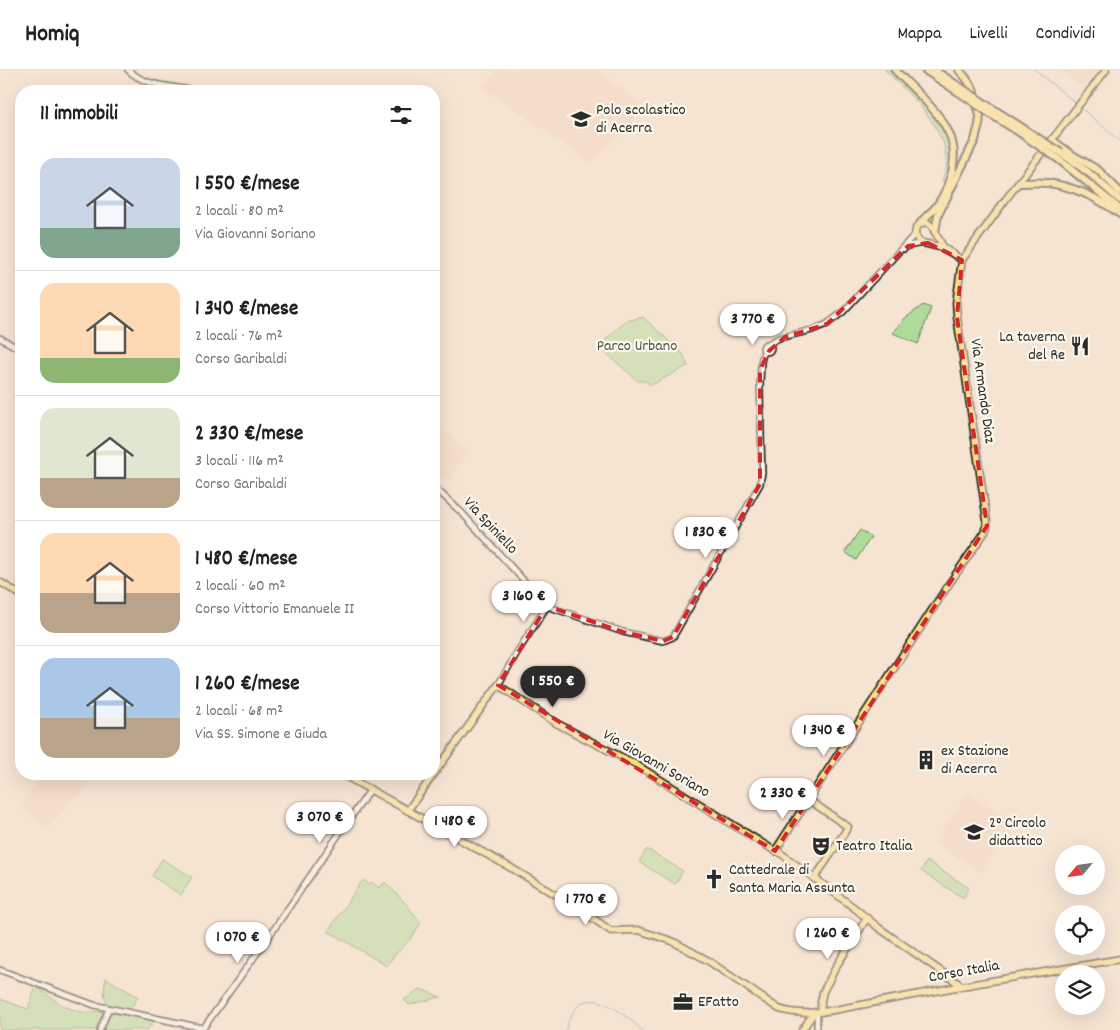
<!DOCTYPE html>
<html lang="it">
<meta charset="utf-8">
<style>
:root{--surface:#fff;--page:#f6f6f6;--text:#222;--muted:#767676;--line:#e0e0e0;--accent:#2b2b2b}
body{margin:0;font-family:Dekko,sans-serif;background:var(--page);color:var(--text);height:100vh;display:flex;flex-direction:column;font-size:19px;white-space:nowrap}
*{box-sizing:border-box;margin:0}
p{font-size:16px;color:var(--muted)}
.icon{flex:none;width:28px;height:28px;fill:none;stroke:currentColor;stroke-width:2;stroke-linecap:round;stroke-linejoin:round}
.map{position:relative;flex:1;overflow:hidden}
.side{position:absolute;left:15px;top:15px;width:425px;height:695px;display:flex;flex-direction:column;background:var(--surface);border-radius:20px;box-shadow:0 5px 20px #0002}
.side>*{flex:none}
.needle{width:32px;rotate:241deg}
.tools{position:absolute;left:1055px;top:775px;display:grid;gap:10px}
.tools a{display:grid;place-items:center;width:50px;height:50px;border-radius:50%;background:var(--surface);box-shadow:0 5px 20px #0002;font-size:25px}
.price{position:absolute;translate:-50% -42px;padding:0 11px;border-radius:18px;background:#fff;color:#222;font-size:16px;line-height:32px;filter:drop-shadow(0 1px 2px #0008)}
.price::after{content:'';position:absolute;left:50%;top:30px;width:15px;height:11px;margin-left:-8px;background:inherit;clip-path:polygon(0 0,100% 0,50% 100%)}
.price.active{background:var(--accent);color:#fff}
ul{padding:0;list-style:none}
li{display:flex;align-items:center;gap:15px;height:125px;padding:0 25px}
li+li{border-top:1px solid var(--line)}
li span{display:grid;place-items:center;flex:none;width:140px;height:100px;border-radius:15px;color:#555}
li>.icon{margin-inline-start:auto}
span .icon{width:60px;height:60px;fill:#fffc;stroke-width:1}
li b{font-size:21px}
h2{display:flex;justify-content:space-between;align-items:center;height:60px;padding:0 25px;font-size:21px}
header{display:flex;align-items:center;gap:30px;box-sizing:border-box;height:70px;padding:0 25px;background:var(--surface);border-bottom:1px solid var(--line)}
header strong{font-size:24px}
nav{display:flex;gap:28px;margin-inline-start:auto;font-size:18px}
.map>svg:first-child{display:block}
.built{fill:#f2d7c2}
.green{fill:#aedb9a;stroke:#6c8362}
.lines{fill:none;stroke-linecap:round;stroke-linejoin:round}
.stream{stroke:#6992a4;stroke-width:1}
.minor-casing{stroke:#2b2b2b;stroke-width:8}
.major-casing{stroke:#2b2b2b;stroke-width:9}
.highway-casing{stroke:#2b2b2b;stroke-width:10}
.minor{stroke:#fbf7ec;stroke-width:4.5}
.major{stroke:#fce080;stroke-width:5.5}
.highway{stroke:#fce080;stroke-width:6}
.highway-bridge-casing{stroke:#2b2b2b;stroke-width:10;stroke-linecap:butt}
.highway-bridge{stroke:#fce080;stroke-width:6}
.marked{fill:none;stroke:#d62828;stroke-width:4;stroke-dasharray:10 6;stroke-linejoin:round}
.labels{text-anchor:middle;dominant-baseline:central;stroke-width:4.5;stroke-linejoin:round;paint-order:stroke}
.poi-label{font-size:16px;fill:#2b2b2b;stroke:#fbf7ec;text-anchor:start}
.park-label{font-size:16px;fill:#4c5747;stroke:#fbf7ec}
.street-label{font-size:16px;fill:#2b2b2b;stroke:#fbf7ec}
</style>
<header>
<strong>Homiq</strong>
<nav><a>Mappa</a><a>Livelli</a><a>Condividi</a></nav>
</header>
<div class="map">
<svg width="1120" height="960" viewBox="0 0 1120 960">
<rect width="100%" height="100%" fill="#f6e4d3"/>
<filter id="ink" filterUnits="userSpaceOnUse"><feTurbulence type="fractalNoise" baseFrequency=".02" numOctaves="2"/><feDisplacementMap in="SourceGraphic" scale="10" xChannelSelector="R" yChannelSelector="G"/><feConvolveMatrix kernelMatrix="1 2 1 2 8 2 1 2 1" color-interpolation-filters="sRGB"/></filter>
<g filter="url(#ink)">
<g class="built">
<polygon points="496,0 597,0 646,37 625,60 590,93 482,17"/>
<polygon points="1059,0 1098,0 1084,20"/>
<polygon points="434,354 471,383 446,409 440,410 434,405"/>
<polygon points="43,704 75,704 90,713 48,758 19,736"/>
<polygon points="967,722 1014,752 982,803 934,773"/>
</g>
<g class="green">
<path d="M885,0H891C912,22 952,53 952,86C953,95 949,104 947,113L942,111L947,95L944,74L935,56L920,35Z"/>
<polygon points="923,235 931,238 918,274 893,263 904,249"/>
<polygon points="643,247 683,284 688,296 651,315 645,311 638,311 598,276 626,251"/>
<polygon points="860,460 871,467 856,490 845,482"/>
<polygon points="647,779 683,801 675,814 639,792"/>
<polygon points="162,789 192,807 181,825 152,806"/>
<polygon points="927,791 969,818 963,828 921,801"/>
<polygon points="363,810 370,815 372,812 379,818 385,812 406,834 421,852 413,866 393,887 387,896 328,861"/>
<path d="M106,908L138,927L130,939L108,935C103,926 104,918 106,908Z"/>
<path d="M36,916C50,927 65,939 82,942C89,943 96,940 103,942L96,960H0V929L28,939Z"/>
<polygon points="420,919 441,927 409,935 404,930"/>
<polygon points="113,943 154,951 147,960 104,960 109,948"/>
</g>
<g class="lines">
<g class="stream">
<polyline points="1035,0 1077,34"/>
<polyline points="1080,37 1120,71"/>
<path d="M566,960C568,952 572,942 578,936C595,918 629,948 642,960"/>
</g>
<defs>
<g id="minor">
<path d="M128,0C146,17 171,15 193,21"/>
<polyline points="904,179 908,176 922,173"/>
<polyline points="0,268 21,280"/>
<circle cx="767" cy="278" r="4"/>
<polyline points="767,274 779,268 812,260 827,254 843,242 915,164"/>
<polyline points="434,417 462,443 547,536 623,562 663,571 673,567 760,414 762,403 760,317 761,292 764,280"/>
<polyline points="498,615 518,581 547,536"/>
<polyline points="0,900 94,935 203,958"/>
<polyline points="817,943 817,960"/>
<polyline points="100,960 109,938"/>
<polyline points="202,960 268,868 332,774 371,719"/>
</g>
<g id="major">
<path d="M944,178C940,173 934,156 928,153C926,152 922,153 920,154L916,158L915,164L919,172L944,178L962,190"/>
<polyline points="0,512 21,525"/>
<path d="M342,704L513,799L578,838L611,861L638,860L672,871L707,890L779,939C798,945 815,943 834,940L962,916L1120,889"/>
<polyline points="809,730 848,757 829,787 814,809"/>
<polyline points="408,740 498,615 556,653 588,670 635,694 775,781 779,782 852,836 879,858 962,916"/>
<polyline points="775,781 949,514 985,462 987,456 987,451 957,247 956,233 962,190 1006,129 1106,0"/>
<polyline points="821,942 821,931 823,922 837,895 867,848"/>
<polyline points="802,960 814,943"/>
</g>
<g id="highway">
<path d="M895,0C912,18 937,39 948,61C960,84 952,113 938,134C933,142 925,146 920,154"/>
<polyline points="925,0 960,23"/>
<polyline points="934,0 963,19"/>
<polyline points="993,39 1021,57"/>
<polyline points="992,45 1019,62"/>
<polyline points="1052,70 1071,84 1098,100 1120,122"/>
<polyline points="1061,83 1089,103 1120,130"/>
<polyline points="1057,88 1120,139"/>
<path d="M1019,113C1028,113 1038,112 1047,113C1074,116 1098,128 1120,144"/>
<polyline points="935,162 938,145 975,70 979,55 980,46 973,19 966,8 959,0"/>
</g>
</defs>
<use href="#minor" class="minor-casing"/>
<use href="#major" class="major-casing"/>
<use href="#highway" class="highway-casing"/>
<use href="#minor" class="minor"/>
<use href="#major" class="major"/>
<use href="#highway" class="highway"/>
<defs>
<g id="highway-bridge">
<polyline points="963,19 993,39"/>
<polyline points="960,23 992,45"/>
<polyline points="1021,57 1061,83"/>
<polyline points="1019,62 1057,88"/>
</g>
</defs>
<use href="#highway-bridge" class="highway-bridge-casing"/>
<use href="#highway-bridge" class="highway-bridge"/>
</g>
</g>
<path d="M0 0H1120V960H0ZM928,173L962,190L957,247L987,456L775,781L498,615L547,536L623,562L663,571L673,567L760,414V300L769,281L785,267L827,254L908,176Z" fill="#f6e4d3" fill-opacity=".55" fill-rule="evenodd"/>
<path class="marked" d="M928,173L962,190L957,247L987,456L775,781L498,615L547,536L623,562L663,571L673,567L760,414V300L769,281L785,267L827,254L908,176Z"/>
<defs>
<symbol id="school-bare" viewBox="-9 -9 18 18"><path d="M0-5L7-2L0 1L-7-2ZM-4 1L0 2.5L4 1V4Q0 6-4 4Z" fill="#2b2b2b" stroke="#fbf7ec" stroke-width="2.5" paint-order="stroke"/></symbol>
<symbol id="restaurant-bare" viewBox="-9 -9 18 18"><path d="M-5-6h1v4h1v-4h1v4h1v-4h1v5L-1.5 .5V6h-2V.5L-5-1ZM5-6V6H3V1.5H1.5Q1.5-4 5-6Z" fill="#2b2b2b" stroke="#fbf7ec" stroke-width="2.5" paint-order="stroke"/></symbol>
<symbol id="building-bare" viewBox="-9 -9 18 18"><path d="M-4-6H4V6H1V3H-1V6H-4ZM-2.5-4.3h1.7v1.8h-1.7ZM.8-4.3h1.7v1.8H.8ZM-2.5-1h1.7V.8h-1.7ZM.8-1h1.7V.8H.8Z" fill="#2b2b2b" stroke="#fbf7ec" stroke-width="2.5" paint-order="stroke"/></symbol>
<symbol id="theatre-bare" viewBox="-9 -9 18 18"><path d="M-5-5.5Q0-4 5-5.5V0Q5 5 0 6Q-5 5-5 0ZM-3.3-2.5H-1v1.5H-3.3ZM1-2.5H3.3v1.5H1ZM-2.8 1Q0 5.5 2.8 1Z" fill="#2b2b2b" stroke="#fbf7ec" stroke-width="2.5" paint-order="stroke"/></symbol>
<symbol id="church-bare" viewBox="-9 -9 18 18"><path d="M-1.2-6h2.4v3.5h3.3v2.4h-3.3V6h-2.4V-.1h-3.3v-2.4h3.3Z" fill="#2b2b2b" stroke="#fbf7ec" stroke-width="2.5" paint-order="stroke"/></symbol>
<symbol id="office-bare" viewBox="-9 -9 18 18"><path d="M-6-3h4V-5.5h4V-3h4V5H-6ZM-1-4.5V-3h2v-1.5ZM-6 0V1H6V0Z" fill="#2b2b2b" stroke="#fbf7ec" stroke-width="2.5" paint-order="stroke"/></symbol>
</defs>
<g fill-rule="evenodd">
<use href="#school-bare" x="567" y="35" width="28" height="28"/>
<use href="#restaurant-bare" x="1066" y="262" width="28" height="28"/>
<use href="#building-bare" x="912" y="676" width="28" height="28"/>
<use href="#school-bare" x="960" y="748" width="28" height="28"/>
<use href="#theatre-bare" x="807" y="762" width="28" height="28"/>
<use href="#church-bare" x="700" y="795" width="28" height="28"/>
<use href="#office-bare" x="669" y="918" width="28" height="28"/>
</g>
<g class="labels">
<g class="poi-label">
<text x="596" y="40">Polo scolastico<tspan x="596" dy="18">di Acerra</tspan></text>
<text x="1065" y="267" text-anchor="end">La taverna<tspan x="1065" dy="18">del Re</tspan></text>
<text x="941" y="681">ex Stazione<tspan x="941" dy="18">di Acerra</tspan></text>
<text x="989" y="753">2° Circolo<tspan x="989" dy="18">didattico</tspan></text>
<text x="836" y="776">Teatro Italia</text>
<text x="729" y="800">Cattedrale di<tspan x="729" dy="18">Santa Maria Assunta</tspan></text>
<text x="698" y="932">EFatto</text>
</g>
<g class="park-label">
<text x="637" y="276">Parco Urbano</text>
</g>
<g class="street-label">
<text transform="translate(982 321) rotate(82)">Via Armando Diaz</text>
<text transform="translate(490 456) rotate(47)">Via Spiniello</text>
<text transform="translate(656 694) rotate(30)">Via Giovanni Soriano</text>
<text transform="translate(964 902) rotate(-10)">Corso Italia</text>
</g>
</g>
</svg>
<div class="tools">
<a><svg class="needle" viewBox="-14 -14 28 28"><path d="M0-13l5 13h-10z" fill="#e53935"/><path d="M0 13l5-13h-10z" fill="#767676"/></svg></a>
<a><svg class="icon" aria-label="locate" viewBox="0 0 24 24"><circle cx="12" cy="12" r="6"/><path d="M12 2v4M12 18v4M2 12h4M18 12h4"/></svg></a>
<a><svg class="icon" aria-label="layers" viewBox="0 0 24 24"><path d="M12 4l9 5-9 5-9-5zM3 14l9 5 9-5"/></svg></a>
</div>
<b class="price" style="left:753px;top:276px">3 770 €</b>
<b class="price" style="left:706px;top:489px">1 830 €</b>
<b class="price" style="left:524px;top:553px">3 160 €</b>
<b class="price active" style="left:553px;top:638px">1 550 €</b>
<b class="price" style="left:824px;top:687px">1 340 €</b>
<b class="price" style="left:783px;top:750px">2 330 €</b>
<b class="price" style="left:320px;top:774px">3 070 €</b>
<b class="price" style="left:455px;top:778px">1 480 €</b>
<b class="price" style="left:586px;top:856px">1 770 €</b>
<b class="price" style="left:828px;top:890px">1 260 €</b>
<b class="price" style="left:238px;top:894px">1 070 €</b>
<section class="side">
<h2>11 immobili<svg class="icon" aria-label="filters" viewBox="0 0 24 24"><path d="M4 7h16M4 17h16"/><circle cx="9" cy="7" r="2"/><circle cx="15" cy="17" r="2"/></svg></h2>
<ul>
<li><span style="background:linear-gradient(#c9d6e8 70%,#7fa58c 0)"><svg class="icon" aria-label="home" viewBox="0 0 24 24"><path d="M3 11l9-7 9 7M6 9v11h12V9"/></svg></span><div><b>1 550 €/mese</b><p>2 locali · 80 m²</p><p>Via Giovanni Soriano</p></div></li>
<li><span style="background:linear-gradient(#ffd9b3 75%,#8fb573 0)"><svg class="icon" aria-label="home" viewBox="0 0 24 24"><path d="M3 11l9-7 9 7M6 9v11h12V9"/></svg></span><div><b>1 340 €/mese</b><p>2 locali · 76 m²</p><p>Corso Garibaldi</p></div></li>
<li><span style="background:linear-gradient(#dfe7d0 70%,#b9a48a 0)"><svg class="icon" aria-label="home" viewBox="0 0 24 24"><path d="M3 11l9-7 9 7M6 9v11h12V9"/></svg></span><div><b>2 330 €/mese</b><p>3 locali · 116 m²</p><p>Corso Garibaldi</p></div></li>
<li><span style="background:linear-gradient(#ffd9b3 60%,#b9a48a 0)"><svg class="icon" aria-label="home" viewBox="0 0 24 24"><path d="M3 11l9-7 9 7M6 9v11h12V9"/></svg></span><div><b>1 480 €/mese</b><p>2 locali · 60 m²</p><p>Corso Vittorio Emanuele II</p></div></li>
<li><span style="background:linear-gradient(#a9c7e8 60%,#b9a48a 0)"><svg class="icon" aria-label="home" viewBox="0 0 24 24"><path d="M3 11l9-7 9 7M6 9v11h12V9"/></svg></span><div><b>1 260 €/mese</b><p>2 locali · 68 m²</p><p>Via SS. Simone e Giuda</p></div></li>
</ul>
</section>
</div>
